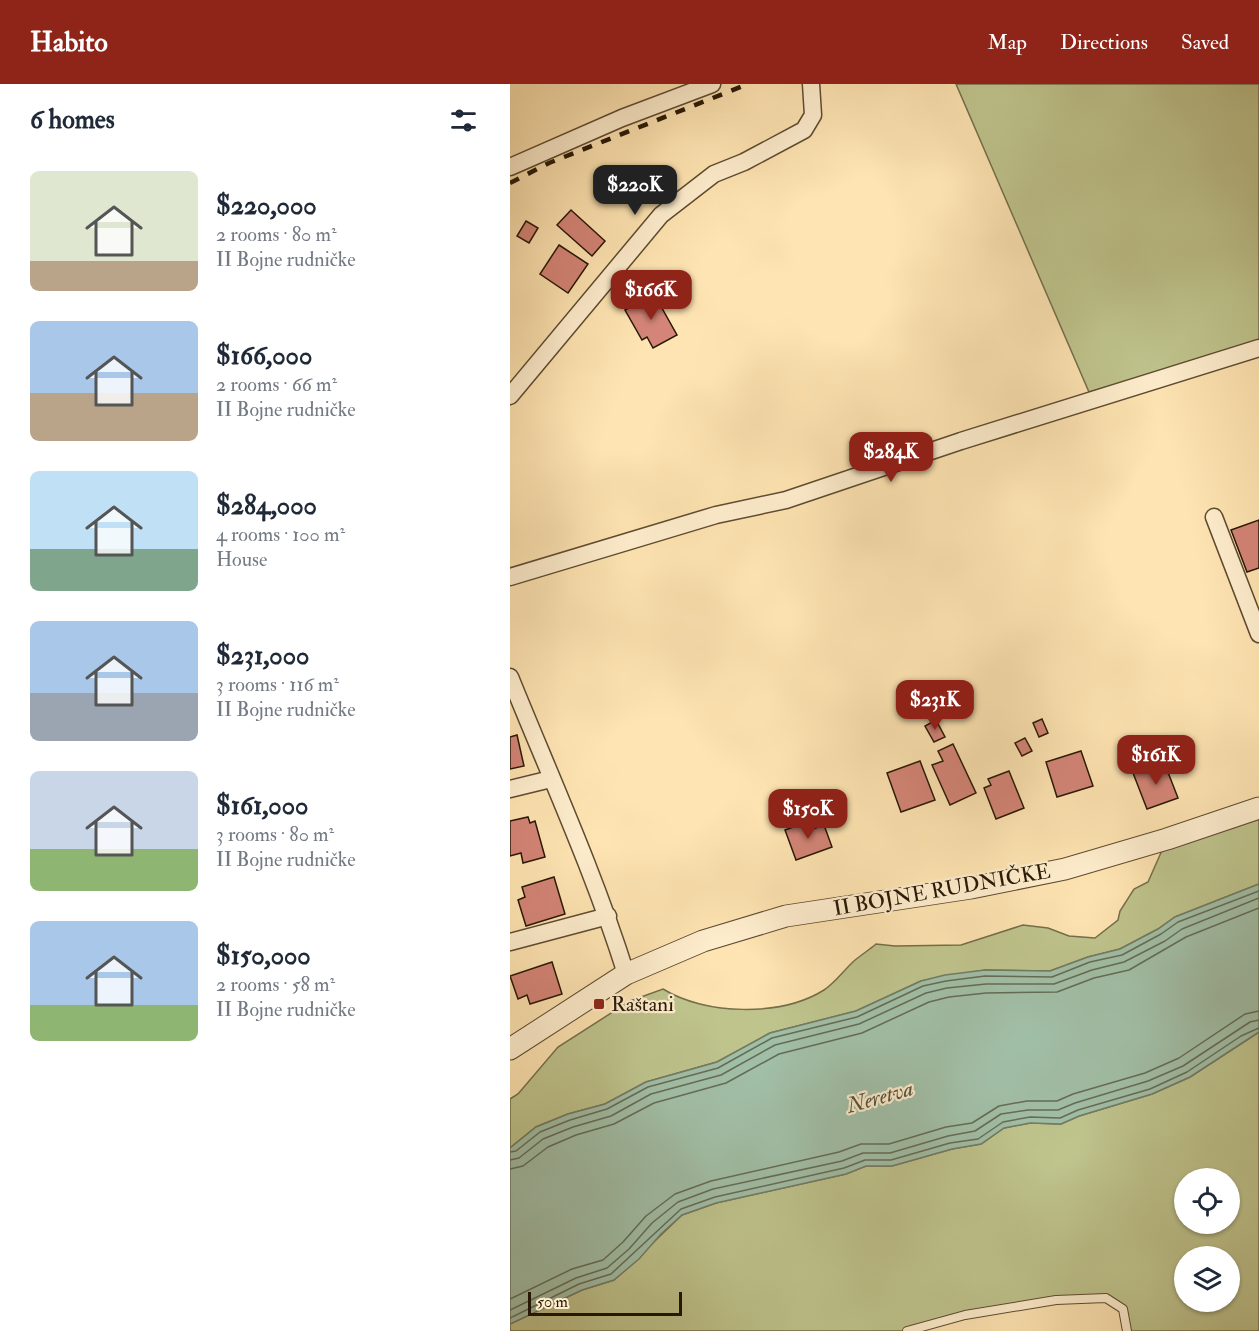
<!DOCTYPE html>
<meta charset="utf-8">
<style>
:root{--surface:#fff;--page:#f6f6f7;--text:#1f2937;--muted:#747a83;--accent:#8f2418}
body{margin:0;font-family:"IM FELL Double Pica",serif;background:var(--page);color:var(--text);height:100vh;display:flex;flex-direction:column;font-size:22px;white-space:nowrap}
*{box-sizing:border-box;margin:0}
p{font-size:20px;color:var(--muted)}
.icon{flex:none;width:33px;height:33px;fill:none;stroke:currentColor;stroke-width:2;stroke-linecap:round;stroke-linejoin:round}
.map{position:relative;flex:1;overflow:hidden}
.details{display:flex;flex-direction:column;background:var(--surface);width:510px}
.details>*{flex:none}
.buttons{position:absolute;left:664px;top:1084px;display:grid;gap:12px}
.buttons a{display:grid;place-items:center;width:66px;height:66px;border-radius:50%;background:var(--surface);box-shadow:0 2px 4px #0004;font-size:30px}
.scale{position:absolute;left:18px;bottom:15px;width:154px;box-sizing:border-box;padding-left:6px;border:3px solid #281806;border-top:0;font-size:16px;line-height:21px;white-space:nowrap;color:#281806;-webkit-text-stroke:4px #feedcd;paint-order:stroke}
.price{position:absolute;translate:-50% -51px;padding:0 14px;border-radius:12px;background:var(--accent);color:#fff;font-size:20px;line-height:39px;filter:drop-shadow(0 2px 3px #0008)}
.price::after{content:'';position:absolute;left:50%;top:36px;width:18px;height:14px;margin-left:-9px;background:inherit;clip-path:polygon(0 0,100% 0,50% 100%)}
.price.current{background:#222;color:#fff}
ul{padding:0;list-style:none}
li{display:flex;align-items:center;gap:18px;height:150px;padding:0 30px}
li span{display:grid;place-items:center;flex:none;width:168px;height:120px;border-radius:9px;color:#555}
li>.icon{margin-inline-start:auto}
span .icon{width:72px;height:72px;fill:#fffc;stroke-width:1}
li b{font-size:26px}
h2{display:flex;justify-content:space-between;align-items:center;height:72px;padding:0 30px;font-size:26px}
header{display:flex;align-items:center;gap:36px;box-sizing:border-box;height:84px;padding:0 30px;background:var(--accent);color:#fff}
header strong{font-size:28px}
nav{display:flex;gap:33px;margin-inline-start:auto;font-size:21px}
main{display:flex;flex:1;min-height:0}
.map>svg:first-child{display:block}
.green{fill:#bfc48d;stroke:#746e4a;stroke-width:1.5;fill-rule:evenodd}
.water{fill:#a1bfa7;stroke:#717c67;stroke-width:1.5}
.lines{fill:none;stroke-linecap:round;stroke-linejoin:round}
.shore{stroke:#646c56;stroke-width:1.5}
.building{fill:#d48577;stroke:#281806;stroke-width:1.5}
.service-casing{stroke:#5e4b31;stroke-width:10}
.minor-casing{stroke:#5e4b31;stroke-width:19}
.tertiary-casing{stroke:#5e4b31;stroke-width:23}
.service{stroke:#feedcd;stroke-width:8}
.minor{stroke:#feedcd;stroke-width:16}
.tertiary{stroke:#feedcd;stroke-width:21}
.rail{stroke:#281806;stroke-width:4.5;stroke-dasharray:10 10;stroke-linecap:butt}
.poi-dot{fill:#8f2418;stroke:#feedcd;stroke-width:2}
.labels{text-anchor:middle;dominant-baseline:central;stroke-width:4.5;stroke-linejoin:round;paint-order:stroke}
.street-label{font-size:21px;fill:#281806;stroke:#feedcd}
.poi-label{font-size:21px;fill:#281806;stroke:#feedcd;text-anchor:start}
.water-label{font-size:22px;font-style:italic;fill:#52523e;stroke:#feedcd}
</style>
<header>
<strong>Habito</strong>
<nav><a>Map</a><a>Directions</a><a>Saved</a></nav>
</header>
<main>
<section class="details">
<h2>6 homes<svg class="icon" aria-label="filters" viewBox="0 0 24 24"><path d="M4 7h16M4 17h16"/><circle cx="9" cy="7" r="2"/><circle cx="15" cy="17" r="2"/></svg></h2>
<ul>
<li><span style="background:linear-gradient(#dfe7d0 75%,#b9a48a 0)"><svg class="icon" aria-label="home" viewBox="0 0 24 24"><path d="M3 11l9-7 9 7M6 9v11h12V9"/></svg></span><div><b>$220,000</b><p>2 rooms · 80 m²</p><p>II Bojne rudničke</p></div></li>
<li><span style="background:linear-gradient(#a9c7e8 60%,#b9a48a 0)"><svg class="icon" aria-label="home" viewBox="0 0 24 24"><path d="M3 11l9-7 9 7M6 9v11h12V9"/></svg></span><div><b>$166,000</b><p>2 rooms · 66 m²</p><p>II Bojne rudničke</p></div></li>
<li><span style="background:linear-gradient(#bfe0f5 65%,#7fa58c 0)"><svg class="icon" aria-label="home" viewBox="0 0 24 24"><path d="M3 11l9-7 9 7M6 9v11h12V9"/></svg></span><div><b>$284,000</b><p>4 rooms · 100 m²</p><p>House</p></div></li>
<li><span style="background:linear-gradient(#a9c7e8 60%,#9aa5b1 0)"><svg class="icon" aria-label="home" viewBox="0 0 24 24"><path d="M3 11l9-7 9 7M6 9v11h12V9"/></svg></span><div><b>$231,000</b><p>3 rooms · 116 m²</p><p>II Bojne rudničke</p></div></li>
<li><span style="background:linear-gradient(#c9d6e8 65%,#8fb573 0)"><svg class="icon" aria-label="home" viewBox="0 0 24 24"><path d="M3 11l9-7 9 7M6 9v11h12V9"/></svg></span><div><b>$161,000</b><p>3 rooms · 80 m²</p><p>II Bojne rudničke</p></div></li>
<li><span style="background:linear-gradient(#a9c7e8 70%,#8fb573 0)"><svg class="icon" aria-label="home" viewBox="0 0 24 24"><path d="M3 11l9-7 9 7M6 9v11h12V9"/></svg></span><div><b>$150,000</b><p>2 rooms · 58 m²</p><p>II Bojne rudničke</p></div></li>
</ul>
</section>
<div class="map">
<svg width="749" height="1247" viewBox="0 0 749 1247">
<rect width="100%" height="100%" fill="#fee4b2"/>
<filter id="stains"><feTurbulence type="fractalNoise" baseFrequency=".00333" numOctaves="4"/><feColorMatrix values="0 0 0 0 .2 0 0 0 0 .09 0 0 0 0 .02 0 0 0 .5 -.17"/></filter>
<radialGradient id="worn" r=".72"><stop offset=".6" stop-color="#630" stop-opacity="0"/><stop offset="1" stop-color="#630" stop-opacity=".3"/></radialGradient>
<g class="green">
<polygon points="446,0 749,0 749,258 579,308"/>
<path d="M749,724V800L665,833L648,845L610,865L578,873L540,887L475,886L411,897L346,927L260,949L207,978L136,998L95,1020L58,1030L26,1043L0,1064V1015L8,1010L48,963L120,917L153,905C195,931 271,933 314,906C325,899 334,886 344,877C351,871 359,866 366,860L385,862L451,861L513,841L538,844L559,852L585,854L608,836L610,827L624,805L638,798L657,755Z"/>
<path d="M749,948V1247H617L613,1225L596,1214L546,1216L397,1247H0V1240L72,1206L104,1196L172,1131L206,1119L336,1090L356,1082H382L442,1065L471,1060L494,1044L520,1039L551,1040L569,1032L642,1010L680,993ZM675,1095H720V1140H675ZM675,1173H720V1218H675Z"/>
</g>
<polygon class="water" points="749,800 749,948 680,993 642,1010 569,1032 551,1040 520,1039 494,1044 471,1060 442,1065 382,1082 356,1082 336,1090 206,1119 172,1131 151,1150 129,1175 104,1196 72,1206 0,1240 0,1064 26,1043 58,1030 95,1020 136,998 207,978 260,949 346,927 411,897 435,891 475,886 540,887 578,873 610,865 648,845 665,833"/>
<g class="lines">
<g class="shore">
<polyline points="0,1068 6,1067 30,1048 60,1036 97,1025 138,1003 208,984 262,954 347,933 413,902 436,897 475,892 542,893 580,878 612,871 651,850 668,838 749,807"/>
<polyline points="0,1076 9,1074 33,1055 63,1043 101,1032 141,1010 211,991 265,961 349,940 416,909 437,904 476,900 544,900 582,886 614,878 655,857 672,845 749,814"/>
<polyline points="0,1085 13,1082 38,1063 66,1051 104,1040 144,1019 216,999 269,970 352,949 419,918 439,913 476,909 547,908 584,894 619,886 676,853 749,824"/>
<polyline points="0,1215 62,1185 93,1176 113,1158 136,1132 165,1110 201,1097 329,1068 351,1060 379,1060 436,1043 462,1039 489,1022 517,1017 547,1017 563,1010 635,989 669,974 735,930 749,927"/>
<polyline points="0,1226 66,1194 97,1184 119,1165 142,1139 168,1118 203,1105 332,1077 353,1069 380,1069 438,1052 465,1047 491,1030 518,1026 548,1026 565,1019 638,997 673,982 740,938 749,936"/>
<polyline points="0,1234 69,1200 101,1190 171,1125 205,1113 334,1084 355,1076 381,1076 440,1059 468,1055 493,1038 520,1033 550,1034 568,1026 640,1005 677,988 731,952 749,944"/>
</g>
</g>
<g class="building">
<polygon points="61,126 95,157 82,172 47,141"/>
<polygon points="16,137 28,144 19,159 7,152"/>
<polygon points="49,161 78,180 58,209 30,190"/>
<polygon points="144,210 167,251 143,264 137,253 132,256 115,226"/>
<polygon points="749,436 749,484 737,488 721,446"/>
<polygon points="416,610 421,621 407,627 402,616"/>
<polygon points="532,635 538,649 529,653 523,639"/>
<polygon points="426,636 435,653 424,658 415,642"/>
<polygon points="7,651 14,682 0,685 0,653"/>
<polygon points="515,654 522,667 512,672 505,659"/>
<polygon points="443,660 466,709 440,721 422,681 433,677 428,667"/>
<polygon points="571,667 583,702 547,713 536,678"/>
<polygon points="410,677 425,716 391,728 377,689"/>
<polygon points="654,678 668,714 637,725 623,689"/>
<polygon points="499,687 514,724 486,735 474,704 481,701 478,695"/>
<polygon points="18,733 20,739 25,737 35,773 13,779 11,769 0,772 0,737"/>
<polygon points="297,738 300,746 314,741 322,763 286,776 275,746"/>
<polygon points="44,793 55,830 16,842 8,816 15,813 12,803"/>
<polygon points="42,878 52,910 20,920 17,911 8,915 0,892"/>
</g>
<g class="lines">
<defs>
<polyline id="service" points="397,1247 455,1231 546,1216 596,1214 613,1225 617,1247"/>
<g id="minor">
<polyline points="0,83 112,34 202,0"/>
<polyline points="0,312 151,131 204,90 234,78 294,46 303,31 301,0"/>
<polyline points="704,433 749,550"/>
<polyline points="0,493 206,431 276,416 451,357 749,264"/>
<path d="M0,593C40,692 84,788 116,890"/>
<polyline points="0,705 41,695"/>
<polyline points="0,858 98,832"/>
</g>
<polyline id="tertiary" points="0,965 116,890 193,857 276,832 461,804 555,785 657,755 749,724"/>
</defs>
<use href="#service" class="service-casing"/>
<use href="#minor" class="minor-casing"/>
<use href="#tertiary" class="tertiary-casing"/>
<use href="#service" class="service"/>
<use href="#minor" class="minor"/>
<use href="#tertiary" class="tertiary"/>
<polyline class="rail" points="0,99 39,79 238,0"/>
</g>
<rect class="poi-dot" x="83" y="914" width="12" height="12" rx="3"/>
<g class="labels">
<g class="street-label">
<text transform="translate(432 806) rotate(-10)">II BOJNE RUDNIČKE</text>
</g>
<g class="poi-label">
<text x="101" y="920">Raštani</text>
</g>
<g class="water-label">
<text transform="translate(370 1013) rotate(-16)">Neretva</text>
</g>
</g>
<rect width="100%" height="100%" filter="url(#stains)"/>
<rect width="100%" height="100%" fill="url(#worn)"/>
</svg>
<div class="buttons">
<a><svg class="icon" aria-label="locate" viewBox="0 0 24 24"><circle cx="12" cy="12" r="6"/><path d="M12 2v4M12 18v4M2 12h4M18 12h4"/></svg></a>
<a><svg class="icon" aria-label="layers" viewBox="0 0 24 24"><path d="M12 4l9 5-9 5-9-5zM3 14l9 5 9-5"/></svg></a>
</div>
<div class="scale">50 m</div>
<b class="price current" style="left:125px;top:132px">$220K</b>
<b class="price" style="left:141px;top:237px">$166K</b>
<b class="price" style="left:381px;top:399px">$284K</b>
<b class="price" style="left:425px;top:647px">$231K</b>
<b class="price" style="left:646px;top:702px">$161K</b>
<b class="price" style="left:298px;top:756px">$150K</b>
</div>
</main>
